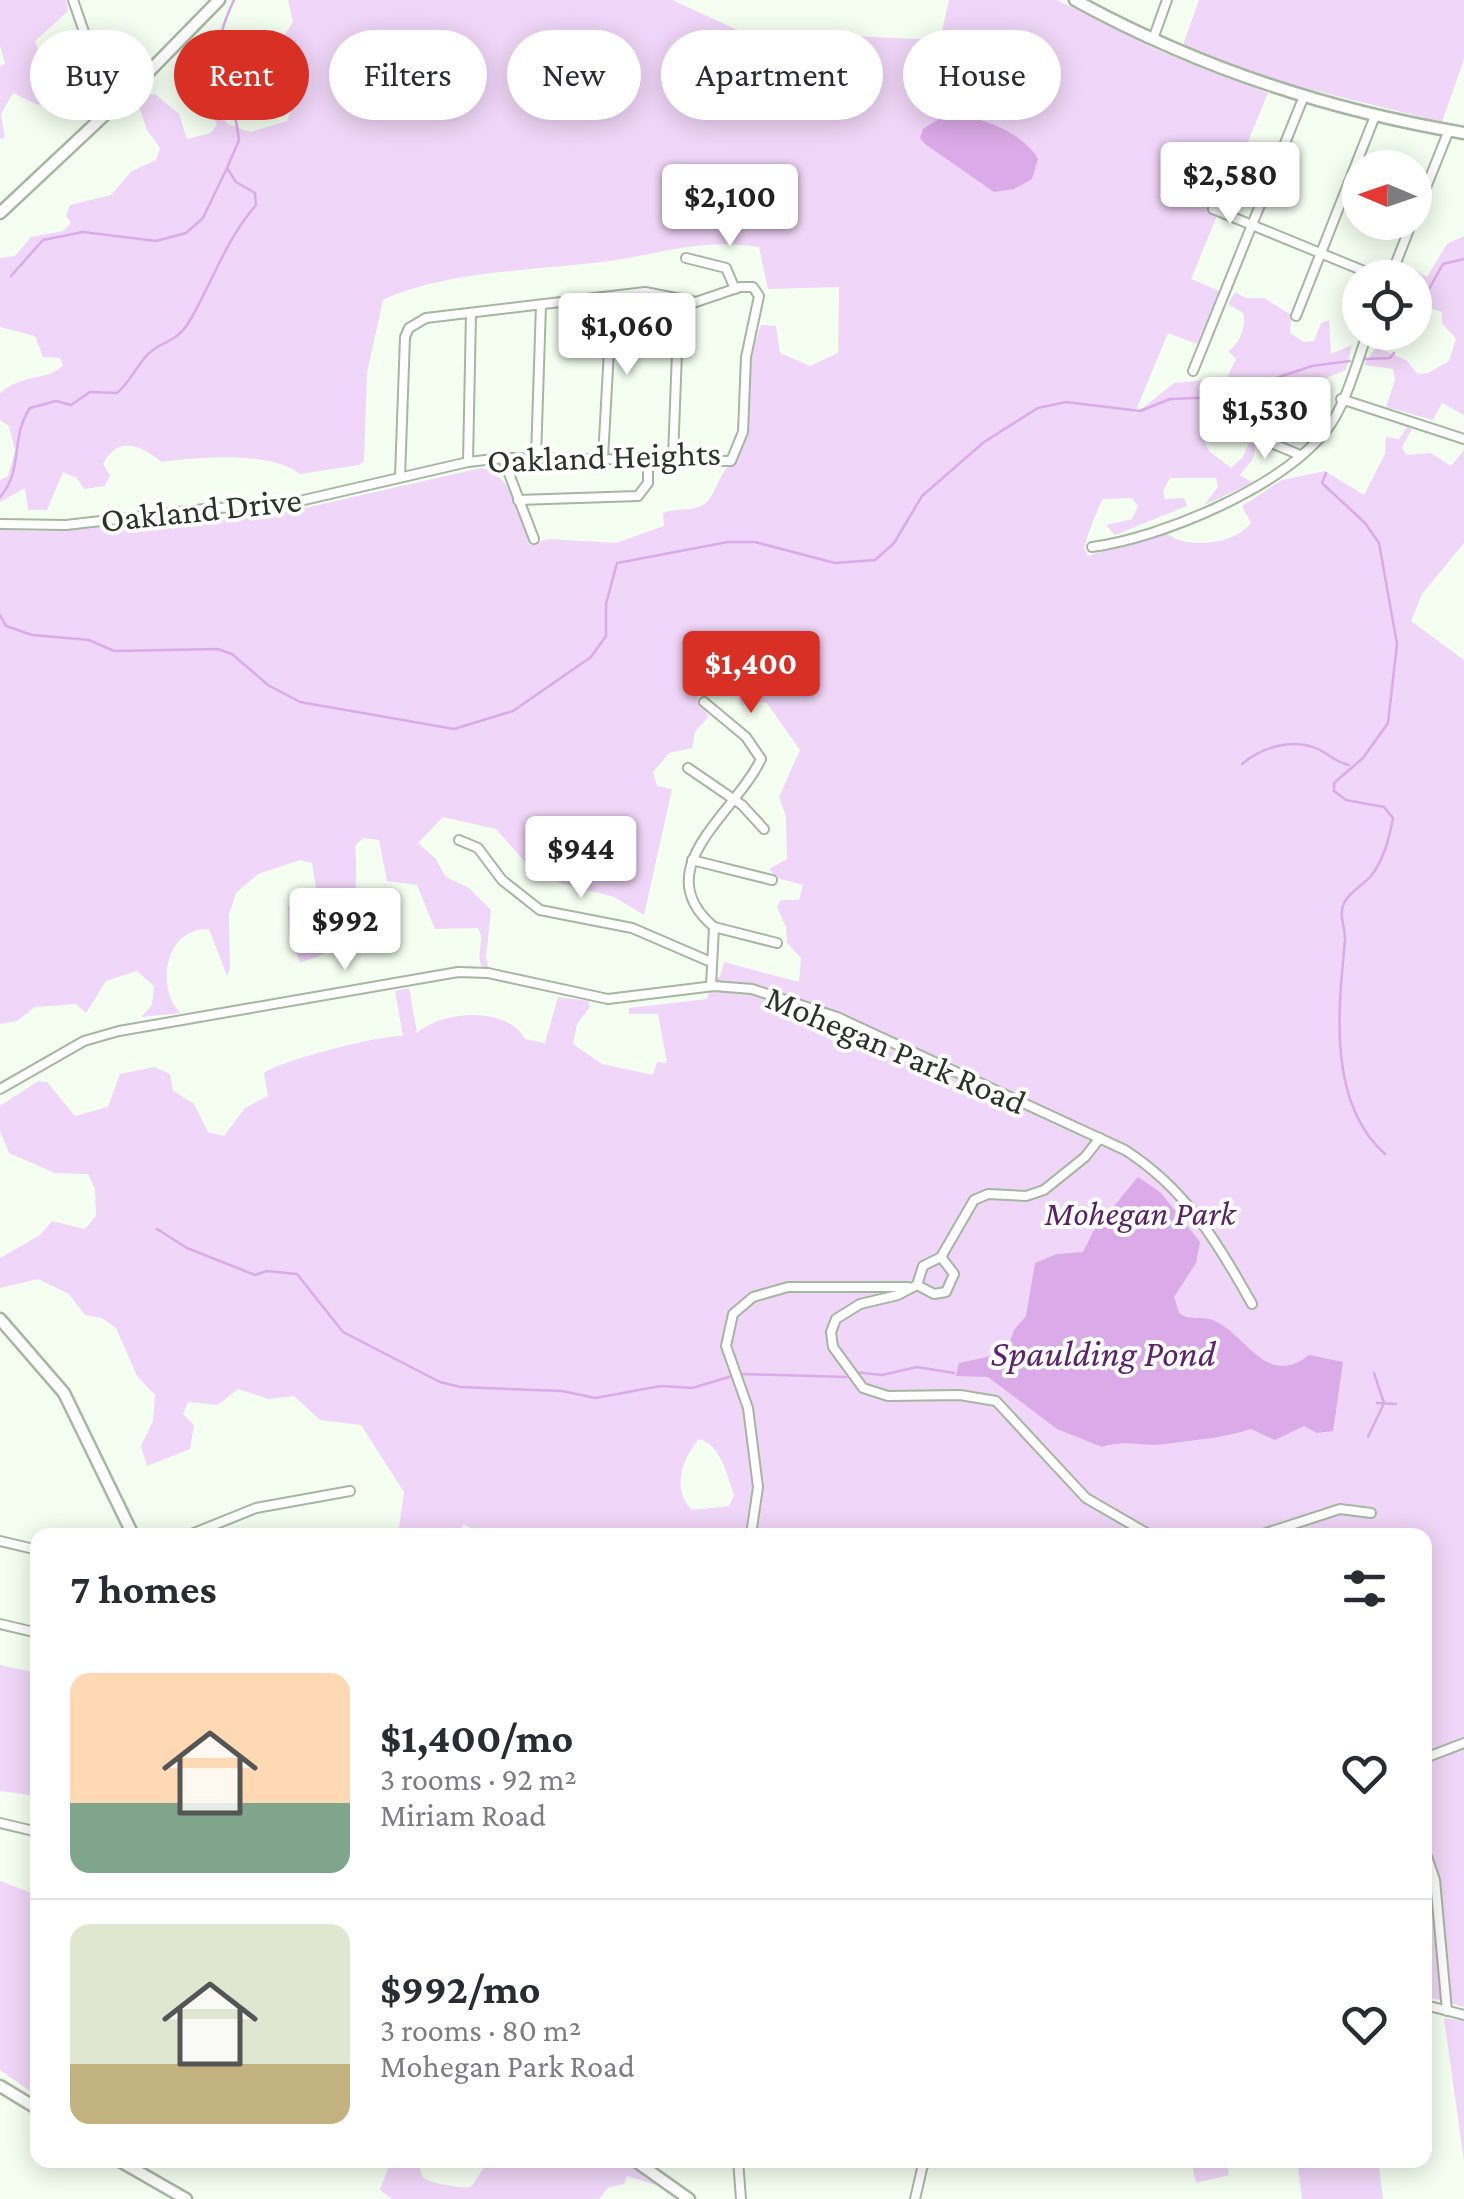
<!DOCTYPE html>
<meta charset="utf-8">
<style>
:root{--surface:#fff;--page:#f2f2f3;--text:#2b2b33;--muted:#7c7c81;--line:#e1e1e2;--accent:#d93025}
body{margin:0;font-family:"Crimson Pro",serif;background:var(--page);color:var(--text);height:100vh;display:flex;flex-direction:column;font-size:38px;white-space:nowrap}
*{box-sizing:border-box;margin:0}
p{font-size:32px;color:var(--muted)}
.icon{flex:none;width:55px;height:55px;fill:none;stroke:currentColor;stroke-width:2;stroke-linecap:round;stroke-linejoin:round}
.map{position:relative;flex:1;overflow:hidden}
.details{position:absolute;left:30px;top:1528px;width:1402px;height:640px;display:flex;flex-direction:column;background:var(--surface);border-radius:20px;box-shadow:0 5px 25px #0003}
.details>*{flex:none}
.guide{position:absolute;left:30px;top:30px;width:1405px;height:90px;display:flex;gap:20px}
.needle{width:65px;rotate:272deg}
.controls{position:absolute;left:1342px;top:150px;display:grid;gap:20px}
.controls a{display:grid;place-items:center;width:90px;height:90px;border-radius:50%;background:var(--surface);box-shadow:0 5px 25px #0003;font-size:50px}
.price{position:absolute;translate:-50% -85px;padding:0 22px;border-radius:10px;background:#fff;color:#222;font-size:32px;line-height:65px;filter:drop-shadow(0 2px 5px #0008)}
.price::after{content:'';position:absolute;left:50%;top:60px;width:30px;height:22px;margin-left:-15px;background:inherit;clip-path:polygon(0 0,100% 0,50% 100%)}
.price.on{background:var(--accent);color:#fff}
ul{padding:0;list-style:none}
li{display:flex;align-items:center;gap:30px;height:250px;padding:0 40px}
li+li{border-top:2px solid var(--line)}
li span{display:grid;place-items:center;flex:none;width:280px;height:200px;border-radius:20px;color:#555}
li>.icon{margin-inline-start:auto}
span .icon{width:120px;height:120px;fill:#fffc;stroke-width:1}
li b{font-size:42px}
h2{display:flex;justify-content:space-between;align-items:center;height:120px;padding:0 40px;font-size:42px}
.tag{padding:0 35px;border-radius:45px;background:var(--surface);box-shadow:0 5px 25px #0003;font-size:35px;line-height:90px}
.tag.on{background:var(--accent);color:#fff}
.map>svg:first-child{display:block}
.green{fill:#f0d6f8;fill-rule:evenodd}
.water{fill:#dbaae8}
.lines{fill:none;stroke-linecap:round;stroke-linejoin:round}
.stream{stroke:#dbaae8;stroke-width:2.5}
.street-casing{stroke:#a5b6a1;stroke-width:12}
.secondary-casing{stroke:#a5b6a1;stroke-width:15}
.street{stroke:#fff;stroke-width:8}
.secondary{stroke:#fff;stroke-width:10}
.labels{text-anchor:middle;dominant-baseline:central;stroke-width:8;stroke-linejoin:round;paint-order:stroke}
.street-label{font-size:35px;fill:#2d332b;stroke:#fff}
.park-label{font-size:35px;font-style:italic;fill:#581f67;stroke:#fff}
.water-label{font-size:38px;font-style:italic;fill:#5d236c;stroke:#fff}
</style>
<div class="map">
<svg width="1464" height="2199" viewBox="0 0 1464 2199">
<rect width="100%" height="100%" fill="#f4fff1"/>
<g class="green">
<polygon points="0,0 66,0 68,11 35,41 40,54 56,55 57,101 38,105 13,93 1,114 5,138 0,139 0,66 5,64 0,45"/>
<path d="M288,0H672L773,46L795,63L805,34L940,40L949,0H1057L1162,52L1268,93L1191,279L1219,291L1197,344L1168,333L1134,415L1174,383L1227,378L1236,359L1228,351C1239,345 1247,326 1243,313L1228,304L1235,292L1246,298H1264L1291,315L1290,333L1304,342L1314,341L1321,323L1329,320L1331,354L1352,345L1346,370L1326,378L1315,389L1295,384L1277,407L1263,410L1260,422L1252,428L1233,424L1203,437L1209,451L1231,468L1243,457L1249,443L1256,444L1253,459L1240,475L1253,483L1204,505L1218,487L1216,478H1170L1163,491L1165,499L1184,498L1187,506L1115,535L1106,525L1132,519L1138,506L1132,498L1103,499C1098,506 1086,540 1084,548L1088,556L1164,531C1182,550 1234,546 1251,523L1242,506L1282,480L1325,471L1364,495L1385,454L1386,437L1399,439L1407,427L1412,429L1402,447L1406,455L1431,453L1451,466L1464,450V543L1422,594L1411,621L1464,660V2007L1425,1996V1535H481L464,1524L456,1535H398L404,1492L361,1425L320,1420L294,1396L269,1399L238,1389L218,1405L188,1402L183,1414L194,1425L190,1449L147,1466L141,1446L153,1421L155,1395L137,1376L116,1328L102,1318L85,1315L69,1294L38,1279L0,1288V1258L40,1235L52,1221L85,1229L96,1216L95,1189L88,1174L55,1173L9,1153L0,1131V1106L38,1081L47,1082L75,1116L108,1107L120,1074L154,1067L170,1074L173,1091L194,1104L208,1132L224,1136L245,1108L268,1096L264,1073C282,1060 380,1035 403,1036L395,991L409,988L417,1033C443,1010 507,1006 525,1039L545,1043L558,997L588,1001L590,1007L577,1024L573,1044L602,1064L653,1075L657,1062L667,1063L658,1014H629V1008L707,999L712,978L720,977L724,962L799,982L801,958L787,943L786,927L777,907L781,900H799L803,885L777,878L769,869L787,859L786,816L779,797L800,750L766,702L741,705L739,699L748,693L750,684L727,676L699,688L697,700L709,716L695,732L692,748L669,753L653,772L657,786L672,789L644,915L614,897L560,883L532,870L496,829L443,817L418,843L436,859L446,877L469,888L491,910L486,958L489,969L482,967C475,953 486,941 478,928L435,929L417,885L387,881L379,840L363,838L355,846C359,895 356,952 300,962L289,934L288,906L307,904L317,894L312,863L300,860L258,874L236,893L229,914L230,969L227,976L209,929C161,928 157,994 181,1013L141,1017L152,1005L154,986L137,971L106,981L86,1013L76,1004L35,1007L17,1021L0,1024V530L42,531L287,512L481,468C515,475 518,519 530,545L548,539L616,543L664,526L663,513C676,507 695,513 707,502C714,495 717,483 722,475C767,414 737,384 761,325L776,326L780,353L810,366L838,353L839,287L768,289L759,247C701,238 665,253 609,261C542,270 443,271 383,300L367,373L364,461L359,465L300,474C272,451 197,457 162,462C142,447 119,433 103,464L110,475L105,486L84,489L77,478L63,472L47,510H28L25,488L0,502V480L8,476L15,451L9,426L0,420V393C23,373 50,381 63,365L60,358L43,357L35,336L0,327V258L15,256L31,237L63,231L71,223L66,216L70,205L111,195L132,171L156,160L160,148L147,130L138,104L142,96L155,94L179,114L187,139L211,133L217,124L190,76L218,30C236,53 215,80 217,102C218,109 224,117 227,124L250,132L287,121L308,66L296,50L280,42L293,22ZM699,1439C721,1445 727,1475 734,1495L729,1506L692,1510C671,1489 682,1459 699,1439Z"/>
<polygon points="1199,0 1464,0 1464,59 1442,122 1272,80 1183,45"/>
<polygon points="1464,236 1464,415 1442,403 1433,420 1386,407 1395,380 1393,369 1364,365 1376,347 1406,360 1418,374 1428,373 1449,361 1456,339 1442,323 1442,312 1415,304 1415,278 1401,272 1409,266 1427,277 1447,244"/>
<polygon points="0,1665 37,1673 37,1796 0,1791"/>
<polygon points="0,1881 37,1895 37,2096 0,2070"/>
<polygon points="1444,2018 1464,2021 1464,2161"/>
<path d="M391,2160H419C420,2166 420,2172 423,2177C427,2183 462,2189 471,2187L489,2160H623L659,2186L627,2176L624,2184L609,2187L599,2199H392L380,2190Z"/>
<polygon points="1191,2160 1226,2160 1229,2175 1196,2183"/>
<polygon points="1356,2160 1378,2160 1383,2199 1302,2199 1298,2167"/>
</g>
<g class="water">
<path d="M945,115C976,114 1022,131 1038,159L1032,179L1014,189L994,192L925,144L920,138L923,129Z"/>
<path d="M1138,1177L1161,1193L1200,1242L1196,1263L1174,1297L1179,1313C1190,1321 1197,1316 1209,1319C1243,1327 1264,1391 1309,1355L1343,1362L1333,1431L1317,1433L1304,1426L1275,1440L1251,1429C1223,1438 1195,1440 1165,1444C1142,1447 1124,1439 1102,1447L1057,1429L988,1377L956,1376L959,1363L1006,1353L1014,1330L1026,1316L1035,1263L1057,1254L1083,1252L1093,1232Z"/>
</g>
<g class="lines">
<g class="stream">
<polyline points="11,276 43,240 83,232 156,241 186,233 203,218 227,168"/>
<polyline points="1419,307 1443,264 1464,259"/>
<polyline points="1365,359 1390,358 1394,353"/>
<path d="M1326,473L1322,483L1365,523L1379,543L1397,644L1388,723L1363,758L1334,783V791L1346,800L1384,807L1393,818C1389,839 1384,859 1371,876C1363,885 1349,892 1344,903C1338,915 1346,929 1345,941C1338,1011 1328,1103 1385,1154"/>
<path d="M0,497C24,470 10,437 30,408L56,401L71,405L90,392L117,393C133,380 140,356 159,346C173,339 180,336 189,322C212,283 226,239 256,205L255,193L236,182L227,168L239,140C232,74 199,74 234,0"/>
<polyline points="0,615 6,626 32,635 89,640 114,651 218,649 232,654 268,685 300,702 454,729 513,711 591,657 606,636 606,604 617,563 728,542 755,542 835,563 875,560 894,543 922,496 984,442 1038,408 1066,402 1140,411 1170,399 1220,397 1312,366 1350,361"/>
<path d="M1242,764C1262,747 1294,737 1320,750C1331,756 1336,762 1349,765"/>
<polyline points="157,1229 187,1248 255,1275 267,1271 297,1274 343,1332 440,1382 460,1387 562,1391 595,1398 661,1386 692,1388 732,1376"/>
<polyline points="854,1372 882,1375 917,1367 954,1373"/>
<polyline points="741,1374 846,1377"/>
<polyline points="1377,1403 1396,1404"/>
<polyline points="1368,1437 1384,1403 1374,1373"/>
</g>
<defs>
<g id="street">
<polyline points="73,0 99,75 95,125"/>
<polyline points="1153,39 1167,0"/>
<polyline points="1213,209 1381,278"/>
<polyline points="1415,215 1449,130"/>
<polyline points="686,258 726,268 735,289"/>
<polyline points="1390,278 1412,222"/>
<polyline points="1296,316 1375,116"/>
<polyline points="1193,371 1304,96"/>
<polyline points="1341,399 1464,439"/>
<polyline points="1245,432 1300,455"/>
<polyline points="536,457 541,305"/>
<polyline points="673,457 679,300"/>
<polyline points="503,458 534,539"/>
<polyline points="603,458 612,296"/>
<polyline points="468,462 471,313"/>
<polyline points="518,500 638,496 648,483 648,459"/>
<polyline points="0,524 66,525 213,508 278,506 468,462 503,458 731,461 743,432 746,357 759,296 753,287 740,287 696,302 645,292 426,318 409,328 405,337 400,477"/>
<path d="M1092,547C1164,537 1279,488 1325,432C1346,406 1356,364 1368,332"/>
<path d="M704,702L746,737L761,759C736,813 645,869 714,927L711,986"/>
<polyline points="688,768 742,805 764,829"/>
<polyline points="459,840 478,848 502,880 540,910 632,928 711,962"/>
<polyline points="692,860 772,880"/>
<polyline points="714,927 777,943"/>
<path d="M0,1089L84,1041L119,1031L458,972L488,973L608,999L714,986L752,989L837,1017L1125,1150C1186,1189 1218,1243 1252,1304"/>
<polyline points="941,1257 954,1274 946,1292 934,1294 917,1285 898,1295 860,1304 836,1319 831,1332 833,1347 863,1388 888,1396 960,1395 996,1401 1086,1498 1150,1535"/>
<polyline points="917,1285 923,1266 941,1257 974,1200 988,1194 1026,1196 1044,1190 1085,1157 1100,1138"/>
<polyline points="189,1535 256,1508 350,1491"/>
<polyline points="751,1535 758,1487 748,1408 726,1346 733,1314 753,1297 788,1287 908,1287"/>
<polyline points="1260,1535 1340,1509 1371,1513"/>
<polyline points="0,1541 38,1550"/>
<polyline points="0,1624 38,1633"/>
<polyline points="1425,1758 1464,1743"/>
<polyline points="0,1823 38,1832"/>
<polyline points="1425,1851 1435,1880 1447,2011"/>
<polyline points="1425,2005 1464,2015"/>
<polyline points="738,2160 741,2199"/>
<polyline points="915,2199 924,2160"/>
</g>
<g id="secondary">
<path d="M1075,0C1197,67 1327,110 1464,133"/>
<polyline points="0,213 128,93 219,0"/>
<polyline points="0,1319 64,1393 133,1535"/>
<polyline points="0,2086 38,2109"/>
<polyline points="118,2160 186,2199"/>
<polyline points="634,2160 689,2199"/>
</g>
</defs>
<use href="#street" class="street-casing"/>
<use href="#secondary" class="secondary-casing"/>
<use href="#street" class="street"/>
<use href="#secondary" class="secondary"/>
</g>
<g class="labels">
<g class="street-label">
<text transform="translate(604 457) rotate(-2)">Oakland Heights</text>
<text transform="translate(201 510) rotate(-6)">Oakland Drive</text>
<text transform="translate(896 1050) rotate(23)">Mohegan Park Road</text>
</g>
<g class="park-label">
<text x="1140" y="1213">Mohegan Park</text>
</g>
<g class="water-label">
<text x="1103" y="1353">Spaulding Pond</text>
</g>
</g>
</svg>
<div class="controls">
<a><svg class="needle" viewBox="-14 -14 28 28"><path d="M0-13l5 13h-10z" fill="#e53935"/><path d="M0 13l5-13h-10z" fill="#7c7c81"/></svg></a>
<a><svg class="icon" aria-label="locate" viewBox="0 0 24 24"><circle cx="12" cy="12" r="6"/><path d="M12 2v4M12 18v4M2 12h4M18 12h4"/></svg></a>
</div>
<b class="price" style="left:1230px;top:227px">$2,580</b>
<b class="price" style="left:730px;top:249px">$2,100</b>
<b class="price" style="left:627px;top:378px">$1,060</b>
<b class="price" style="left:1265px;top:462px">$1,530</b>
<b class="price on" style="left:751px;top:716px">$1,400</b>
<b class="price" style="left:581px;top:901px">$944</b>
<b class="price" style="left:345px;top:973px">$992</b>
<div class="guide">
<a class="tag">Buy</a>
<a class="tag on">Rent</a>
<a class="tag">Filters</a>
<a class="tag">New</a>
<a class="tag">Apartment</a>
<a class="tag">House</a>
</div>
<section class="details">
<h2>7 homes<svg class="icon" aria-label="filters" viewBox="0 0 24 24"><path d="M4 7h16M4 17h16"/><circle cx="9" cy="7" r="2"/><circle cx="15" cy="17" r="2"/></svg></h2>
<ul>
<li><span style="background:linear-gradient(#ffd9b3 65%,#7fa58c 0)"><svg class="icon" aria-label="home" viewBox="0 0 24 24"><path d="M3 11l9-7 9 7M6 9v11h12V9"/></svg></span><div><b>$1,400/mo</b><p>3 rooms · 92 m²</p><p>Miriam Road</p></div><svg class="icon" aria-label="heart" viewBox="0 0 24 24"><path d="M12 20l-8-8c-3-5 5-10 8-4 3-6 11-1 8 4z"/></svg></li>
<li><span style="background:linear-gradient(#dfe7d0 70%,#c2b280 0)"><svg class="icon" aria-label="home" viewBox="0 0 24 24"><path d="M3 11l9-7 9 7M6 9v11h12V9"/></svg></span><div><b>$992/mo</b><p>3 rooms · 80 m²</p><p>Mohegan Park Road</p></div><svg class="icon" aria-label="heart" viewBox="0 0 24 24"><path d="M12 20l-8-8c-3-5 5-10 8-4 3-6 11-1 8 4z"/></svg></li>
</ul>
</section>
</div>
